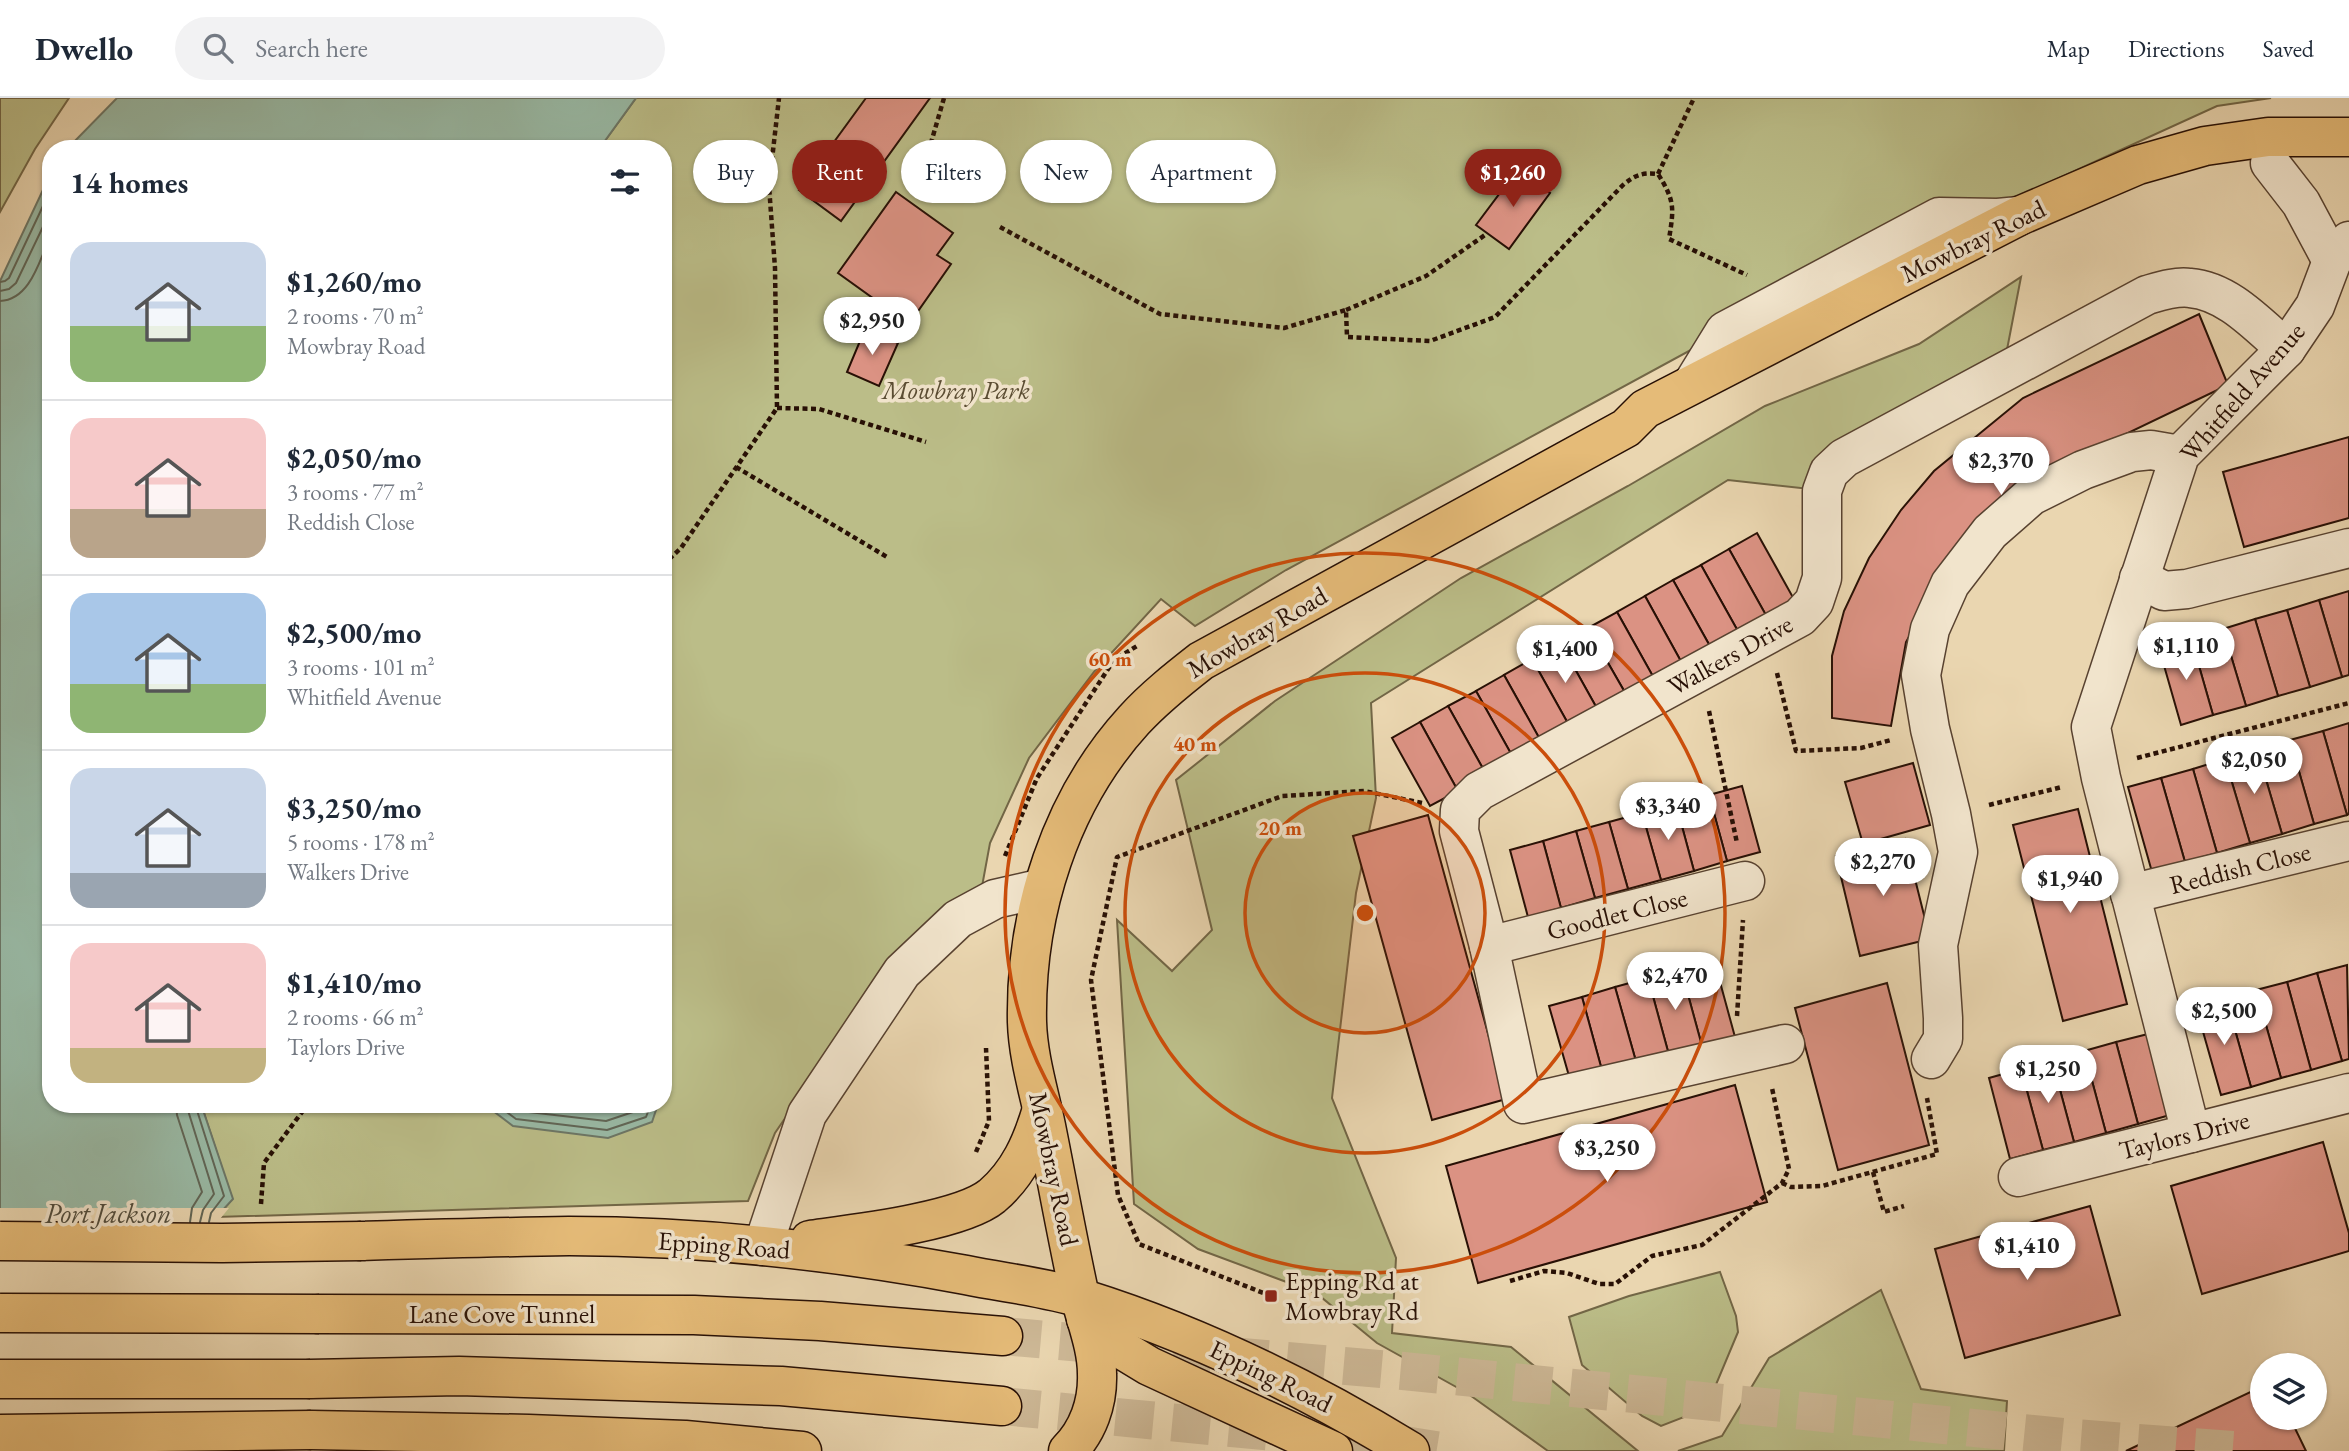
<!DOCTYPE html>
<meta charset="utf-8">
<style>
:root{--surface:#fff;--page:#f2f2f3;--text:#1f2937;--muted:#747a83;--line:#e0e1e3;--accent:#8f2418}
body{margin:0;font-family:"EB Garamond",serif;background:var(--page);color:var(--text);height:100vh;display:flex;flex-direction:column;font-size:26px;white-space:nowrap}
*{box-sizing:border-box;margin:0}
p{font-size:23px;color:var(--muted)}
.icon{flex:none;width:38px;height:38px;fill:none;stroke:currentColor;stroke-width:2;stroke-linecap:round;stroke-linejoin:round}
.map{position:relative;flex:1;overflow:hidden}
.details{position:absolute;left:42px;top:42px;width:630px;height:973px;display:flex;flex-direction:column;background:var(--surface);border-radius:28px;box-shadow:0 2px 5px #0004}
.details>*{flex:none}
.top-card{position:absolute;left:693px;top:42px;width:665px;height:63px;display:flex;gap:14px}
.tools{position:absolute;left:2250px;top:1255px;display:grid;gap:14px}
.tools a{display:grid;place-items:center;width:77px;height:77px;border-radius:50%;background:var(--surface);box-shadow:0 2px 5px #0004;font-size:35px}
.price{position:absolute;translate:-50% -60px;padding:0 16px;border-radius:24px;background:#fff;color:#222;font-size:23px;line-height:46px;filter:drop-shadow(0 2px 4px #0008)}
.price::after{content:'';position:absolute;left:50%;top:42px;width:21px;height:16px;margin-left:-10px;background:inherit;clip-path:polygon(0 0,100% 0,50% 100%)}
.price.current{background:var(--accent);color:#fff}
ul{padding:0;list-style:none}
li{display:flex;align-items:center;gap:21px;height:175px;padding:0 28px}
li+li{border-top:2px solid var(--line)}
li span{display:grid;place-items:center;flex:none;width:196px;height:140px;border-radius:21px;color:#555}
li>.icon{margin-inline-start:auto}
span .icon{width:84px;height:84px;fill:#fffc;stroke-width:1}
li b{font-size:30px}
h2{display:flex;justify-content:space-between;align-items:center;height:84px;padding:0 28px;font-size:30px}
.chip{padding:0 24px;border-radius:32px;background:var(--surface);box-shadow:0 2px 5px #0004;font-size:24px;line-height:63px}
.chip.current{background:var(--accent);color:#fff}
header{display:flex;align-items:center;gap:42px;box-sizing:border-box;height:98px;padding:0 35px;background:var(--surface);border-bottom:2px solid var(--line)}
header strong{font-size:33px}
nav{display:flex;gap:38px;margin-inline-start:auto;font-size:24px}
.search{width:490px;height:63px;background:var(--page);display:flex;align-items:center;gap:18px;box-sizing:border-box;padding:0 24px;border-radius:38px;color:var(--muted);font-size:26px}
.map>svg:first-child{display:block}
.green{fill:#bbbd88;stroke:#726646;stroke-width:2}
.water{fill:#99baa6;stroke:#6c7666;stroke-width:2}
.pier{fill:#ead6b0}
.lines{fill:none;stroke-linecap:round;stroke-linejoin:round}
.shore{stroke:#606556;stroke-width:2}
.building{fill:#db9283;stroke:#281005;stroke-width:2}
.highway-tunnel{stroke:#cdb896;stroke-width:38;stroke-dasharray:38 19;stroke-linecap:butt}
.minor-casing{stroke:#584230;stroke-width:41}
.major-casing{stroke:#281005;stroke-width:41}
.highway-casing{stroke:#281005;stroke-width:41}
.path{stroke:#281005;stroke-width:4.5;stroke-dasharray:5 3.5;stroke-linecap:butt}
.minor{stroke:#f1e4cc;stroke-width:38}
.major{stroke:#e5bb78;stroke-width:38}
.highway{stroke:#e5bb78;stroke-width:38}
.major-bridge-casing{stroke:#281005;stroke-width:41;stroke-linecap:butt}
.highway-bridge-casing{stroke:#281005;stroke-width:41;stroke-linecap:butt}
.major-bridge{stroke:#e5bb78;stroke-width:38}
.highway-bridge{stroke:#e5bb78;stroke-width:38}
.ring{fill:none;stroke:#cb4e0b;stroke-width:3.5}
.poi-dot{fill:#8f2418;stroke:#f1e4cc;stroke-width:2.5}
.labels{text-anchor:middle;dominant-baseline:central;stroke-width:7;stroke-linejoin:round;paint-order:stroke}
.street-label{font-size:26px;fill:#281005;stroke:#f1e4cc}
.park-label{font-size:26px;font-style:italic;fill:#5b4d33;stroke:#f1e4cc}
.poi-label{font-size:26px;fill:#281005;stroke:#f1e4cc;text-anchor:start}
.water-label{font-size:28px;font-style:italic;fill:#504c3d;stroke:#f1e4cc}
.centre{fill:#cb4e0b;stroke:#f1e4cc;stroke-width:3.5}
.ring-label{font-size:21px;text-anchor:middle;font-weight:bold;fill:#cb4e0b;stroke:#f1e4cc;stroke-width:7;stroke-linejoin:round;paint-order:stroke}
</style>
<header>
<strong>Dwello</strong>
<div class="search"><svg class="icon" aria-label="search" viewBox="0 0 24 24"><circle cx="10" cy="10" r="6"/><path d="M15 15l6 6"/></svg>Search here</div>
<nav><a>Map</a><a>Directions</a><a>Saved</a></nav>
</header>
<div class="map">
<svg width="2349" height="1353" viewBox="0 0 2349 1353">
<rect width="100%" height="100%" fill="#ead6b0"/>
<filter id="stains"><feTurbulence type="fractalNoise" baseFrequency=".00286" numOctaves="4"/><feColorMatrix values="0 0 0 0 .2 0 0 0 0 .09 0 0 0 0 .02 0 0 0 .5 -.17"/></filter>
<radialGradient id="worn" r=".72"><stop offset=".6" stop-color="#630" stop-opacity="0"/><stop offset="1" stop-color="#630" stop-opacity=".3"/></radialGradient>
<g class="green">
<polygon points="0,0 69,0 35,51 0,114"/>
<polygon points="636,0 2271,0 2217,8 1735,228 1286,472 1195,528 1161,501 1094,574 1029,660 990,745 981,794 890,867 775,1035 748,1103 217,1119 232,1101 201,1006 663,1006 663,51 599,51"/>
<polygon points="2021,179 1999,293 1819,392 1728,382 1371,605 1376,700 1356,795 1332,1000 1396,1160 1392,1235 1511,1249 1638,1353 1548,1353 1467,1295 1377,1245 1316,1195 1198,1151 1134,1106 1117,822 1172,873 1212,832 1176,682 1275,603 1461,480 1628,388 1765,308 1919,246"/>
<polygon points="1720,1174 1736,1218 1738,1234 1715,1289 1697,1314 1661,1328 1642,1318 1582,1267 1569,1219 1629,1198"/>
<polygon points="1881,1192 1921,1291 2007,1303 2004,1353 1678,1353 1722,1338 1769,1260"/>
</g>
<g class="water">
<polygon points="117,0 636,0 599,51 67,51"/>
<polygon points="51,75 51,1006 201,1006 233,1101 0,1353 0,183"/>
<polygon points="484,1006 658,1006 652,1024 608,1040 513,1028"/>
</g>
<polygon class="pier" points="0,1110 229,1110 220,1121 192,1353 0,1353"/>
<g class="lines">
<g class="shore">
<polyline points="0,184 5,183 9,180 51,91"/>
<polyline points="0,193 9,191 16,185 51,112"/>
<path d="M0,203C31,202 40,160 51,137"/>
<polyline points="176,1006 177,1017 202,1094 192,1110 190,1124"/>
<polyline points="186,1006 214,1096 203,1112 200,1124"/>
<polyline points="195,1006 224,1098 211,1115 209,1124"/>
<polyline points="496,1006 516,1021 607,1032 646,1019 651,1006"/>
<polyline points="510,1006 520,1013 606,1023 639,1012 642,1006"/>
<polyline points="553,1006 605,1013 623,1006"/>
</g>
</g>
<g class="building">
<polygon points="866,0 930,0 841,123 799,92"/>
<polygon points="1518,71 1550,95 1509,151 1476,127"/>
<polygon points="896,94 953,135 937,157 951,166 909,226 838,175"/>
<polygon points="2199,216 2228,287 2059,368 1954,460 1906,544 1891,628 1832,620 1832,558 1844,513 1869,460 1901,412 1934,373 2023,300"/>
<polygon points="865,231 898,245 879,288 847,274"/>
<polygon points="2349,339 2349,420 2244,449 2223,374"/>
<polygon points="1757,435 1795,503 1767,519 1729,451"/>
<polygon points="1729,451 1767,519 1739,535 1701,467"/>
<polygon points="1701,467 1739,535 1711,550 1673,482"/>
<polygon points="1673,482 1711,550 1683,567 1645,498"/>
<polygon points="2349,493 2349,577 2342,579 2319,502"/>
<polygon points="1645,498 1683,567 1655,582 1617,514"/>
<polygon points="2319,502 2342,579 2310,589 2287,512"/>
<polygon points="2287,512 2310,589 2278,598 2255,521"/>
<polygon points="1617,514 1655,582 1627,598 1588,530"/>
<polygon points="2255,521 2278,598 2246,608 2223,531"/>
<polygon points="1588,530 1627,598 1599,614 1561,546"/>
<polygon points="2223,531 2246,608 2213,617 2191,540"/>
<polygon points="2191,540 2213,617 2181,627 2159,550"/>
<polygon points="1561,546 1599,614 1570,629 1532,561"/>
<polygon points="1532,561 1570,629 1542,645 1504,577"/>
<polygon points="1504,577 1542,645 1514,661 1476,593"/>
<polygon points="1476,593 1514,661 1486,676 1448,608"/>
<polygon points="1448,608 1486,676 1458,693 1420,624"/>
<polygon points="1420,624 1458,693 1430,708 1392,640"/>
<polygon points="2349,625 2349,716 2347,717 2323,633"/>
<polygon points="2323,633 2347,717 2314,726 2290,642"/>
<polygon points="2290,642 2314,726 2282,736 2257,651"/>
<polygon points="2257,651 2282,736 2250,745 2225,661"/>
<polygon points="2225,661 2250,745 2217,755 2193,671"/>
<polygon points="1913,665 1930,727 1863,746 1845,684"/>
<polygon points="2193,671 2217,755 2185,764 2161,680"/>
<polygon points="2161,680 2185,764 2152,774 2128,689"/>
<polygon points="1742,688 1760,754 1727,763 1709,697"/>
<polygon points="1709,697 1727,763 1694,773 1676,706"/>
<polygon points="1676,706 1694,773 1661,782 1642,715"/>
<polygon points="2078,711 2127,906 2063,923 2013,727"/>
<polygon points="1642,715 1661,782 1628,791 1609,724"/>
<polygon points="1428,717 1506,1001 1432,1022 1353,738"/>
<polygon points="1609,724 1628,791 1595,800 1576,733"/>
<polygon points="1576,733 1595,800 1561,810 1543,743"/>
<polygon points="1905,741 1930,841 1860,858 1836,758"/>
<polygon points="1543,743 1561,810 1528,819 1510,752"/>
<polygon points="1714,862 1735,939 1702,948 1681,871"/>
<polygon points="2347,867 2349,961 2342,963 2317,875"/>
<polygon points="1681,871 1702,948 1669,957 1648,880"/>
<polygon points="2317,875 2342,963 2311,972 2287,884"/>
<polygon points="1648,880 1669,957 1637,967 1615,889"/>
<polygon points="2287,884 2311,972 2281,980 2256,892"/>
<polygon points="1887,885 1929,1047 1838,1072 1795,910"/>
<polygon points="1615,889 1637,967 1603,976 1582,899"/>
<polygon points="2256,892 2281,980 2251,989 2226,900"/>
<polygon points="1582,899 1603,976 1571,985 1549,908"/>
<polygon points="2226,900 2251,989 2221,997 2196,909"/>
<polygon points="2148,936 2170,1017 2138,1026 2116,944"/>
<polygon points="2116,944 2138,1026 2106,1035 2084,953"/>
<polygon points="2084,953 2106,1035 2074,1044 2052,962"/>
<polygon points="2052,962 2074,1044 2043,1052 2021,971"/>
<polygon points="2021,971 2043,1052 2010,1061 1989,980"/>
<polygon points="1735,987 1767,1104 1478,1185 1446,1068"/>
<polygon points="2323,1044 2349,1135 2349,1153 2202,1196 2171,1088"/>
<polygon points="2090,1108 2120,1217 1965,1260 1935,1151"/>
<polygon points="2263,1288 2263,1320 2290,1320 2306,1353 2126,1353"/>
</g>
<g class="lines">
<g class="highway-tunnel">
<polyline points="1003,1238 1403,1273 2074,1340 2245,1353"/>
<polyline points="1002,1308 1398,1346 1441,1353"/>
</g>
<defs>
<g id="minor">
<polyline points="2270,65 2301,105 2332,163"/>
<polyline points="1693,285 1725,233 1939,119 1998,120 2019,118"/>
<polyline points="2139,480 2164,493 2187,491 2349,450"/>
<polyline points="2130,796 2349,743"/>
<polyline points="1489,848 1745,783"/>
<path d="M1785,946L1523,1006L1489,848L1459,733L1460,712L1479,693L1800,519L1814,504L1822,480V393L1829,374L1844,360L2147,197C2161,193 2176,188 2190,190C2228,193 2258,227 2286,251"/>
<polyline points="1931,961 1943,941 1943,920 1938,847 1958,754 1951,716 1930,631 1921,577 1930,531 1950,486 1990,434 2031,398 2083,372 2132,354 2151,352 2180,357"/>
<polyline points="2191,1035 2101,680 2091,629 2180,357 2286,251 2315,208 2332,163 2349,143"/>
<polyline points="2018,1079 2349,995"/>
<polyline points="763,1148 807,1016 902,874 958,821 995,801 1043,790"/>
</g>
<g id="major">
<path d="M810,1142C853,1136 960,1124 992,1098C1019,1075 1032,1045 1042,1011"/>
<path d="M361,1143C431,1141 500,1139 569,1138C702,1138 836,1153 966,1177C1005,1185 1046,1189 1084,1201C1199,1237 1307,1290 1410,1353"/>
<polyline points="1086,1221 1121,1251 1149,1268 1333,1353"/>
<polyline points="311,1332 529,1336 685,1342 802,1353"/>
<path d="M1068,1353C1088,1333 1098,1305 1097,1276C1097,1248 1085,1221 1079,1194C1067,1139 1057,1083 1046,1028C1039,994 1028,959 1027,924C1025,815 1060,703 1134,622C1154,600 1178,581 1201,563L1626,330L1645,311L2019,118L2138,67L2205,48L2268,39H2349"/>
</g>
<g id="highway">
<polyline points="319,1216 694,1217 820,1223 1003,1238"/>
<polyline points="310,1281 459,1278 781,1288 1002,1308"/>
</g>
</defs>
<use href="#minor" class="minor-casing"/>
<use href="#major" class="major-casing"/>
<use href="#highway" class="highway-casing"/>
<g class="path">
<polyline points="926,62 944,0"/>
<polyline points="1658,76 1694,0"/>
<path d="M1000,129L1160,216L1284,230L1346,212L1347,239L1430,243L1495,219L1623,87C1635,77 1643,74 1658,76C1675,103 1674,110 1669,141L1747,177"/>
<polyline points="1346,212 1426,178 1485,137"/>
<polyline points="777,310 819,311 926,344"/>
<polyline points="736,369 887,459"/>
<polyline points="663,467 681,450 777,310 775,170 769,88 779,0"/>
<polyline points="1777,575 1796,653 1861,650 1891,642"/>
<polyline points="1709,613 1737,745"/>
<polyline points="2137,660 2349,605"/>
<polyline points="1989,707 2062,689"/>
<polyline points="1005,758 1037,680 1114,562 1137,548"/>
<polyline points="1737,918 1743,822"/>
<polyline points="976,1054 989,1023 986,950"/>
<polyline points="1873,1074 1884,1114 1904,1108"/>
<polyline points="1782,1085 1791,1089 1822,1088 1937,1056 1927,1000"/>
<polyline points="261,1106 264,1065 308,1006"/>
<polyline points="1510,1183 1544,1173 1567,1175 1599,1186 1615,1186 1652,1158 1702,1147 1782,1085 1789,1071 1772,990"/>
<polyline points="1271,1198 1139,1146 1118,1097 1091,882 1117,759 1282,698 1364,693 1422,705"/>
</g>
<use href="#minor" class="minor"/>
<use href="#major" class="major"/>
<use href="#highway" class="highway"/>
<defs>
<g id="major-bridge">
<polyline points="0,1143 222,1145 361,1143"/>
<polyline points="0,1336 311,1332"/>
</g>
<g id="highway-bridge">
<polyline points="0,1215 319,1216"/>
<polyline points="0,1281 310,1281"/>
</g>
</defs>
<use href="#major-bridge" class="major-bridge-casing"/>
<use href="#highway-bridge" class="highway-bridge-casing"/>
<use href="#major-bridge" class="major-bridge"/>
<use href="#highway-bridge" class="highway-bridge"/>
</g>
<circle cx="1365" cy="815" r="120" fill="#cb4e0b" fill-opacity=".12"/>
<g class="ring">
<circle cx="1365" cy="815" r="120"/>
<circle cx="1365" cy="815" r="240"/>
<circle cx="1365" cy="815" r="360"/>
</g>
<rect class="poi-dot" x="1264" y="1191" width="14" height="14" rx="3.5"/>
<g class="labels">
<g class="street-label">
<text transform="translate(1973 143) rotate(-26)">Mowbray Road</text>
<text transform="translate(2242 294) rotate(-49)">Whitfield Avenue</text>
<text transform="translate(1257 534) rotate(-30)">Mowbray Road</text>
<text transform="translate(1730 557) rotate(-29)">Walkers Drive</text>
<text transform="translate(2240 770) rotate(-14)">Reddish Close</text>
<text transform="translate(1617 816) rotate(-14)">Goodlet Close</text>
<text transform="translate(2184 1037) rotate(-14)">Taylors Drive</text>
<text transform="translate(1054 1071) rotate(78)">Mowbray Road</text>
<text transform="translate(724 1147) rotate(4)">Epping Road</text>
<text x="502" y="1216">Lane Cove Tunnel</text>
<text transform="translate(1271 1278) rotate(26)">Epping Road</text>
</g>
<g class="park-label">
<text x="956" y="292">Mowbray Park</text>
</g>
<g class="poi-label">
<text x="1285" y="1183">Epping Rd at<tspan x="1285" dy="30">Mowbray Rd</tspan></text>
</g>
<g class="water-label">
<text x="108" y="1115">Port Jackson</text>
</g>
</g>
<circle cx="1365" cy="815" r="10" class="centre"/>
<g class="ring-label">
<text x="1110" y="568">60 m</text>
<text x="1195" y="653">40 m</text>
<text x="1280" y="737">20 m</text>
</g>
<rect width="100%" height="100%" filter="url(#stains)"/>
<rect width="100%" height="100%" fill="url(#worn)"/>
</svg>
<div class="tools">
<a><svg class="icon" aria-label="layers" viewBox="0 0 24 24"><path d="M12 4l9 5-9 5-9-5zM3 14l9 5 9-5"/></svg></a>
</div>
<b class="price current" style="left:1513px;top:111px">$1,260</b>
<b class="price" style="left:872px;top:259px">$2,950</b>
<b class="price" style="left:2001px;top:399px">$2,370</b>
<b class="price" style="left:2186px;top:584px">$1,110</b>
<b class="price" style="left:1565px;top:587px">$1,400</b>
<b class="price" style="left:2254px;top:698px">$2,050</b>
<b class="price" style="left:1668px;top:744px">$3,340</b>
<b class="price" style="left:1883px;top:800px">$2,270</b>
<b class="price" style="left:2070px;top:817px">$1,940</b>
<b class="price" style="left:1675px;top:914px">$2,470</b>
<b class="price" style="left:2224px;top:949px">$2,500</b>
<b class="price" style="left:2048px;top:1007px">$1,250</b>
<b class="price" style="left:1607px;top:1086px">$3,250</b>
<b class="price" style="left:2027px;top:1184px">$1,410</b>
<div class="top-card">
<a class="chip">Buy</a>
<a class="chip current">Rent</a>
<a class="chip">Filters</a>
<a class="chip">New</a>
<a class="chip">Apartment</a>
</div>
<section class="details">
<h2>14 homes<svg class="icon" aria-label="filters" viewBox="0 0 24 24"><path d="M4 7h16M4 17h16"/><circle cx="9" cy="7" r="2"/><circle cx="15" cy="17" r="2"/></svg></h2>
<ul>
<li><span style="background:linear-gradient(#c9d6e8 60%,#8fb573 0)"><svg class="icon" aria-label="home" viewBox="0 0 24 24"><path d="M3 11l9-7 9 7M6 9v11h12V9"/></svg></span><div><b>$1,260/mo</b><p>2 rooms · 70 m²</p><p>Mowbray Road</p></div></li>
<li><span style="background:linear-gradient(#f6c9c9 65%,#b9a48a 0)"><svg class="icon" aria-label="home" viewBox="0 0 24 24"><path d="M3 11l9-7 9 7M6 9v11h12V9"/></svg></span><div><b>$2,050/mo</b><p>3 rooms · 77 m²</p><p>Reddish Close</p></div></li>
<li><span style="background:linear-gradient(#a9c7e8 65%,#8fb573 0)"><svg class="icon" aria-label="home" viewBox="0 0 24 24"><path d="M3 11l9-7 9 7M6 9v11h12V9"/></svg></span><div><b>$2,500/mo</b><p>3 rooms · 101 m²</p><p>Whitfield Avenue</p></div></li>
<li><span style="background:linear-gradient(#c9d6e8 75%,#9aa5b1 0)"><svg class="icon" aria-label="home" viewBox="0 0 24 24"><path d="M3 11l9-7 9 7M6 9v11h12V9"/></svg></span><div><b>$3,250/mo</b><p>5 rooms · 178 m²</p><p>Walkers Drive</p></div></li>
<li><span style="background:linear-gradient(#f6c9c9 75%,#c2b280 0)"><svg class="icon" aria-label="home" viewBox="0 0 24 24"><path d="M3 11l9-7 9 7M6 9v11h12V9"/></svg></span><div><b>$1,410/mo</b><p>2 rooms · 66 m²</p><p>Taylors Drive</p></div></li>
</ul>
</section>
</div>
